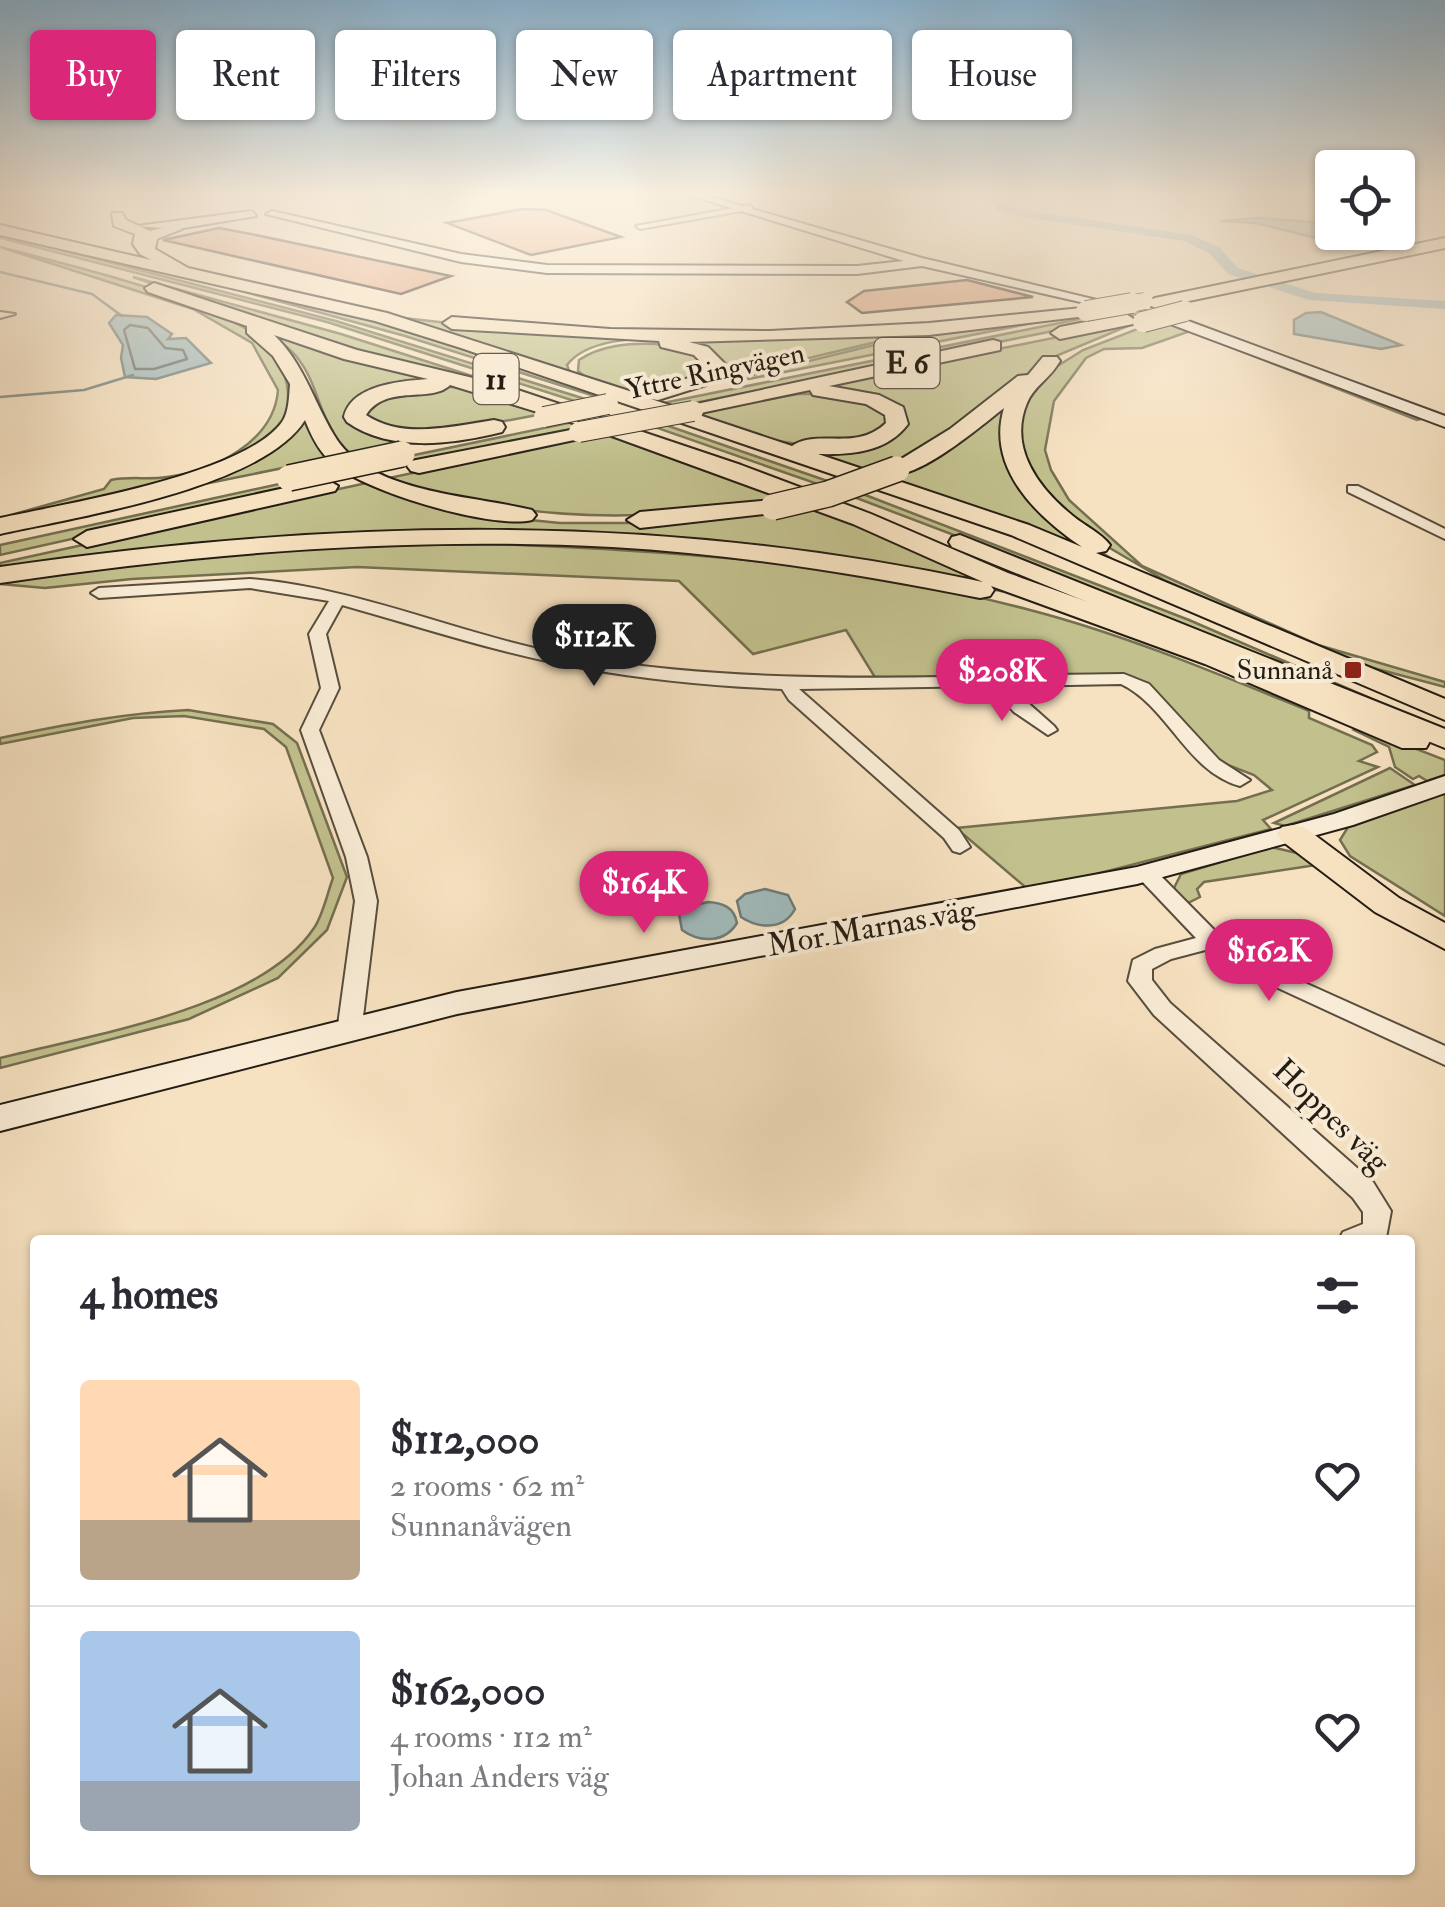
<!DOCTYPE html>
<meta charset="utf-8">
<style>
:root{--surface:#fff;--page:#f7f7f7;--text:#2b2b33;--muted:#7c7c81;--line:#e1e1e2;--accent:#db2777}
body{margin:0;font-family:"IM FELL Double Pica",serif;background:var(--page);color:var(--text);height:100vh;display:flex;flex-direction:column;font-size:38px;white-space:nowrap}
*{box-sizing:border-box;margin:0}
p{font-size:32px;color:var(--muted)}
.icon{flex:none;width:55px;height:55px;fill:none;stroke:currentColor;stroke-width:2;stroke-linecap:round;stroke-linejoin:round}
.map{position:relative;flex:1;overflow:hidden}
.panel{position:absolute;left:30px;top:1235px;width:1385px;height:640px;display:flex;flex-direction:column;background:var(--surface);border-radius:10px;box-shadow:0 2px 8px #0004}
.panel>*{flex:none}
.hud{position:absolute;left:30px;top:30px;width:1385px;height:90px;display:flex;gap:20px}
.controls{position:absolute;left:1315px;top:150px;display:grid;gap:20px}
.controls a{display:grid;place-items:center;width:100px;height:100px;border-radius:10px;background:var(--surface);box-shadow:0 2px 8px #0004;font-size:50px}
.price{position:absolute;translate:-50% -85px;padding:0 22px;border-radius:35px;background:var(--accent);color:#fff;font-size:32px;line-height:65px;filter:drop-shadow(0 2px 5px #0008)}
.price::after{content:'';position:absolute;left:50%;top:60px;width:30px;height:22px;margin-left:-15px;background:inherit;clip-path:polygon(0 0,100% 0,50% 100%)}
.price.selected{background:#222;color:#fff}
ul{padding:0;list-style:none}
li{display:flex;align-items:center;gap:30px;height:250px;padding:0 50px}
li+li{border-top:2px solid var(--line)}
li span{display:grid;place-items:center;flex:none;width:280px;height:200px;border-radius:10px;color:#555}
li>.icon{margin-inline-start:auto}
span .icon{width:120px;height:120px;fill:#fffc;stroke-width:1}
li b{font-size:42px}
h2{display:flex;justify-content:space-between;align-items:center;height:120px;padding:0 50px;font-size:42px}
.chip{padding:0 35px;border-radius:10px;background:var(--surface);box-shadow:0 2px 8px #0004;font-size:35px;line-height:90px}
.chip.selected{background:var(--accent);color:#fff}
.map>svg:first-child{display:block}
.green{fill:#c2c18e;stroke:#746f50;stroke-width:2.5}
.water{fill:#a1bbbc;stroke:#6f7c78;stroke-width:2.5}
.lines{fill:none;stroke-linecap:round;stroke-linejoin:round}
.shore{stroke:#636c68;stroke-width:2.5}
.stream{stroke:#6f7c78;stroke-width:2.5}
.river{fill:#a1bbbc;fill-rule:evenodd}
.building{fill:#e4a581;stroke:#251d13;stroke-width:2.5}
.street-casing{stroke:#594e3e;stroke-width:4}
.secondary-casing{stroke:#251d13;stroke-width:4}
.primary-casing{stroke:#251d13;stroke-width:4}
.highway-casing{stroke:#251d13;stroke-width:4}
.street{fill:#f9ecd6;fill-rule:evenodd}
.secondary{fill:#f9ecd6;fill-rule:evenodd}
.primary{fill:#f6e1c0;fill-rule:evenodd}
.highway{fill:#f6e1c0;fill-rule:evenodd}
.highway-bridge-far2-casing{stroke:#251d13;stroke-width:18;stroke-linecap:butt}
.highway-bridge-far1-casing{stroke:#251d13;stroke-width:22;stroke-linecap:butt}
.highway-bridge-casing{stroke:#251d13;stroke-width:28;stroke-linecap:butt}
.highway-bridge-far2{stroke:#f6e1c0;stroke-width:16}
.highway-bridge-far1{stroke:#f6e1c0;stroke-width:20}
.highway-bridge{stroke:#f6e1c0;stroke-width:25}
.poi-dot{fill:#8f2418;stroke:#f9ecd6;stroke-width:4}
.labels{text-anchor:middle;dominant-baseline:central;stroke-width:8;stroke-linejoin:round;paint-order:stroke}
.far-street-label{font-size:28px;fill:#251d13;stroke:#f9ecd6}
.far-poi-label{font-size:28px;fill:#251d13;stroke:#f9ecd6;text-anchor:end}
.shield{fill:#f9ecd6;stroke:#655b4e;stroke-width:2.5}
.shield-label{font-size:30px;font-weight:bold;fill:#251d13}
.street-label{font-size:32px;fill:#251d13;stroke:#f9ecd6}
</style>
<div class="map">
<svg width="1445" height="1907" viewBox="0 0 1445 1907">
<rect width="100%" height="100%" fill="#f6e1c0"/>
<filter id="stains"><feTurbulence type="fractalNoise" baseFrequency=".002" numOctaves="4"/><feColorMatrix values="0 0 0 0 .2 0 0 0 0 .09 0 0 0 0 .02 0 0 0 .5 -.17"/></filter>
<radialGradient id="worn" r=".72"><stop offset=".6" stop-color="#630" stop-opacity="0"/><stop offset="1" stop-color="#630" stop-opacity=".3"/></radialGradient>
<g class="green">
<polygon points="0,234 336,321 598,403 587,405 327,322 1,238"/>
<path d="M0,247C62,264 233,301 271,350C289,374 290,393 287,422L248,455L137,490L0,518L104,489L111,480C130,476 148,480 167,477C214,471 274,442 278,390L252,343L193,309Z"/>
<polygon points="133,277 341,334 572,408 363,355"/>
<polygon points="198,279 404,328 616,400 610,401 405,336"/>
<polygon points="1129,309 1143,313 670,408 658,404"/>
<polygon points="1078,314 749,379 744,377 899,339"/>
<path d="M378,315L474,326L663,336L922,331L696,385L720,365C703,357 685,348 667,343C639,334 585,341 567,365L570,373Z"/>
<polygon points="1163,319 1428,417 1417,420 1190,331 1142,348 1104,349 1086,358 1054,401 1045,450 1051,470 1069,500 1142,566 1318,645 1445,682 1445,687 1347,661 1166,581 1086,534 1035,486 1016,435 1029,390 1048,372 1083,350"/>
<polygon points="1142,320 1051,358 923,450 866,476 803,449 855,447 902,417 833,390 795,390"/>
<path d="M250,323L459,384L408,386L347,420L364,431L447,434L349,454C318,424 321,386 296,356C283,341 266,332 250,323Z"/>
<path d="M656,344L702,354L706,373C663,390 618,407 578,371L579,360C601,345 629,343 656,344Z"/>
<polygon points="438,387 463,387 553,412 478,426 402,432 364,419 374,400"/>
<polygon points="798,394 830,394 882,407 891,423 881,434 804,445 772,440 687,414"/>
<polygon points="1013,396 1005,441 1079,538 1134,573 884,481"/>
<polygon points="302,410 312,436 332,458 91,507 247,459"/>
<polygon points="578,421 591,425 376,471 366,465"/>
<polygon points="654,421 839,485 829,488 643,423"/>
<path d="M607,431L797,497C662,523 519,525 389,478Z"/>
<polygon points="348,469 358,475 0,555 0,545"/>
<polygon points="371,482 510,518 560,523 679,523 814,503 1016,594 871,565 450,531 0,572 0,563"/>
<polygon points="855,491 1189,620 1402,712 1067,578 846,494"/>
<path d="M440,542C637,548 838,559 1030,610C1126,635 1218,674 1309,711V718L1372,745L1377,752L1359,761L1378,767L1263,820L1271,829L1030,891L956,828L1237,801L1272,790L1254,775L1215,760L1135,678L876,679L846,630L753,654L679,581L357,567L132,579L45,588L0,584L69,572L246,552Z"/>
<path d="M188,710L273,724L297,743L347,877L327,930L278,978L189,1019L0,1068V1058C90,1035 260,1009 314,928C323,915 327,894 333,878L286,747L264,729L184,716L133,718L0,744V738C63,725 124,713 188,710Z"/>
<polygon points="1360,727 1445,760 1445,775 1427,781 1419,776 1413,779 1395,767 1389,747 1354,730"/>
<polygon points="1390,768 1415,785 1285,826 1274,823"/>
<polygon points="1445,792 1445,916 1350,856 1340,840 1348,827"/>
<polygon points="1271,847 1297,853 1316,865 1204,882 1197,889 1200,897 1186,904 1174,888 1181,874"/>
</g>
<g class="water">
<polygon points="1260,218 1332,224 1332,232 1348,233 1343,238 1316,238 1256,223 1220,221"/>
<polygon points="1321,312 1401,345 1381,349 1294,334 1294,320 1306,313"/>
<polygon points="116,315 147,317 172,334 168,339 186,338 211,363 156,379 125,377 121,358 123,345 109,323"/>
<path d="M765,889L788,895L795,909C784,930 759,929 741,917L737,901L745,894Z"/>
<path d="M708,902C723,903 734,907 737,923C725,943 700,943 682,930L679,914L687,907Z"/>
</g>
<g class="lines">
<polygon class="shore" points="130,325 148,328 165,348 183,350 187,359 154,369 135,369 124,330"/>
<g class="stream">
<polyline points="0,272 92,294 122,316"/>
<polyline points="0,397 84,390 133,375"/>
</g>
<polygon class="river" points="988,195 999,195 1006,205 1017,209 1192,235 1219,247 1238,268 1315,293 1445,301 1445,309 1309,300 1228,274 1209,253 1184,241 1016,216 998,211"/>
</g>
<g class="building">
<polygon points="523,209 546,210 621,237 531,255 447,223"/>
<polygon points="219,228 251,234 451,276 401,294 163,240"/>
<polygon points="967,280 1033,297 862,313 847,302 864,291"/>
</g>
<g class="lines">
<defs>
<g id="street">
<polygon points="750,205 753,209 640,229 636,226"/>
<polygon points="0,312 15,314 0,318"/>
<polygon points="1348,486 1358,486 1445,529 1445,539 1348,492"/>
<path d="M250,579C364,588 471,640 584,658C763,687 943,676 1124,674L1149,684L1219,760L1250,780L1240,786C1186,771 1169,707 1121,684L1009,686L1054,726L1057,730L1048,735L1014,712L990,686L799,689L959,830L970,847L960,853L953,851L944,838L789,700L782,689C715,686 648,680 582,668C501,654 421,627 342,605L326,634L339,688L319,730L367,857L377,901L362,1025L358,1031H342L338,1025L355,901L346,857L301,730L321,688L309,634L329,601L250,588L99,598L91,593L99,588Z"/>
<polygon points="1146,867 1153,868 1220,936 1294,978 1445,1046 1445,1065 1278,988 1209,949 1171,959 1152,969 1152,980 1170,1003 1373,1182 1391,1211 1386,1238 1339,1240 1343,1232 1363,1224 1363,1212 1353,1198 1154,1015 1128,981 1133,960 1155,949 1196,938 1139,878 1136,873 1139,868"/>
</g>
<g id="secondary">
<polygon points="689,195 704,195 922,258 1105,302 1098,306 922,266 857,274 547,273 461,262 266,214 272,211 461,254 547,265 857,266 904,261"/>
<polygon points="252,211 256,216 177,229 137,226"/>
<polygon points="1170,318 1180,318 1445,416 1445,427 1170,324"/>
<polygon points="1445,776 1445,793 1353,825 1137,884 457,1014 0,1131 0,1105 457,992 1137,867 1334,814"/>
</g>
<g id="primary">
<polygon points="960,535 1445,729 1445,748 952,547 949,542 952,537"/>
<polygon points="1293,825 1304,827 1399,898 1445,923 1445,949 1375,912 1282,841 1277,834 1282,827"/>
</g>
<g id="highway">
<path d="M112,213H122L126,220L150,231L182,223V229L157,239L155,249L188,268L387,313L651,398L647,394L651,390L692,377L704,365L694,355L661,347L659,341L452,329L443,323L452,317L610,329L770,331L929,323L1092,307V315L1086,316L929,335L689,342L708,347L726,365L706,385L658,400L651,399L678,408L993,340L1000,342V350L829,386L879,395L903,407L908,424C887,452 852,455 818,454L1029,525L1082,547C1036,516 986,468 1004,408C981,426 917,481 889,474L885,469L950,429L1018,376L1028,375L1043,357H1057L1060,361L1056,367C1048,379 1032,389 1027,403C1008,448 1039,489 1073,516C1085,526 1101,533 1110,545L1106,551L1096,553L1445,699V720L1011,535L461,348L375,321L0,235V225L151,260L140,254L133,244L135,234L114,226ZM810,390L813,395L866,404L885,415L886,423C856,452 818,428 792,446L696,414Z"/>
<polygon points="1445,238 1445,248 1155,308 1146,303 1155,298"/>
<path d="M154,283L357,350L506,386L741,465L871,514L1008,573L1227,652L1426,734L1430,741L1426,748H1402L1205,664L991,586L994,590L990,596L980,598C858,574 736,554 612,547C406,536 203,553 0,583V567C331,519 654,511 983,582L853,524L587,427L590,432L587,437L579,439L419,473L411,471L407,466L411,461L586,427L450,385C431,404 387,383 366,415C403,440 453,426 494,420L502,422L505,427L502,432C453,444 391,453 347,422L344,417C351,385 401,381 428,379L344,359L274,335C304,364 313,400 334,435C368,494 473,495 532,510L536,515L532,520C492,530 359,490 330,461C318,450 311,435 305,420C263,488 76,517 0,534V518C64,504 244,475 282,422C289,412 289,396 290,384L273,356L247,333V326L148,292L145,288Z"/>
<polygon points="1126,314 1135,320 1133,324 1060,339 1051,333 1060,327"/>
<polygon points="326,479 338,486 335,491 87,547 74,539 87,531"/>
<polygon points="773,500 785,507 782,512 640,528 627,520 640,512"/>
</g>
</defs>
<use href="#street" class="street-casing"/>
<use href="#secondary" class="secondary-casing"/>
<use href="#primary" class="primary-casing"/>
<use href="#highway" class="highway-casing"/>
<use href="#street" class="street"/>
<use href="#secondary" class="secondary"/>
<use href="#primary" class="primary"/>
<use href="#highway" class="highway"/>
<defs>
<polyline id="highway-bridge-far2" points="1117,306 1145,301"/>
<g id="highway-bridge-far1">
<polyline points="1086,311 1132,303"/>
<polyline points="1143,322 1185,311"/>
<polyline points="544,417 608,404"/>
<polyline points="579,432 693,411"/>
</g>
<g id="highway-bridge">
<polyline points="289,478 402,454"/>
<polyline points="773,507 828,494 897,469"/>
</g>
</defs>
<use href="#highway-bridge-far2" class="highway-bridge-far2-casing"/>
<use href="#highway-bridge-far1" class="highway-bridge-far1-casing"/>
<use href="#highway-bridge" class="highway-bridge-casing"/>
<use href="#highway-bridge-far2" class="highway-bridge-far2"/>
<use href="#highway-bridge-far1" class="highway-bridge-far1"/>
<use href="#highway-bridge" class="highway-bridge"/>
</g>
<linearGradient id="sky" x2="0" y2="1"><stop stop-color="#8bb7d6"/><stop offset="0.42" stop-color="#fbf2e3"/><stop offset="1" stop-color="#fbf2e3" stop-opacity="0"/></linearGradient>
<rect width="1445" height="461" fill="url(#sky)"/>
<rect class="poi-dot" x="1343" y="660" width="20" height="20" rx="5"/>
<g class="labels">
<g class="far-street-label">
<text transform="translate(715 372) rotate(-12)">Yttre Ringvägen</text>
</g>
<g class="far-poi-label">
<text x="1333" y="670">Sunnanå</text>
</g>
<g class="shield">
<rect x="874.5" y="338" width="65" height="50" rx="8"/>
<rect x="473.5" y="354" width="45" height="50" rx="8"/>
</g>
<g class="shield-label">
<text x="907" y="363">E 6</text>
<text x="496" y="379">11</text>
</g>
<g class="street-label">
<text transform="translate(871 928) rotate(-10)">Mor Marnas väg</text>
<text transform="translate(1331 1116) rotate(44)">Hoppes väg</text>
</g>
</g>
<rect width="100%" height="100%" filter="url(#stains)"/>
<rect width="100%" height="100%" fill="url(#worn)"/>
</svg>
<div class="controls">
<a><svg class="icon" aria-label="locate" viewBox="0 0 24 24"><circle cx="12" cy="12" r="6"/><path d="M12 2v4M12 18v4M2 12h4M18 12h4"/></svg></a>
</div>
<b class="price selected" style="left:594px;top:689px">$112K</b>
<b class="price" style="left:1002px;top:724px">$208K</b>
<b class="price" style="left:644px;top:936px">$164K</b>
<b class="price" style="left:1269px;top:1004px">$162K</b>
<div class="hud">
<a class="chip selected">Buy</a>
<a class="chip">Rent</a>
<a class="chip">Filters</a>
<a class="chip">New</a>
<a class="chip">Apartment</a>
<a class="chip">House</a>
</div>
<section class="panel">
<h2>4 homes<svg class="icon" aria-label="filters" viewBox="0 0 24 24"><path d="M4 7h16M4 17h16"/><circle cx="9" cy="7" r="2"/><circle cx="15" cy="17" r="2"/></svg></h2>
<ul>
<li><span style="background:linear-gradient(#ffd9b3 70%,#b9a48a 0)"><svg class="icon" aria-label="home" viewBox="0 0 24 24"><path d="M3 11l9-7 9 7M6 9v11h12V9"/></svg></span><div><b>$112,000</b><p>2 rooms · 62 m²</p><p>Sunnanåvägen</p></div><svg class="icon" aria-label="heart" viewBox="0 0 24 24"><path d="M12 20l-8-8c-3-5 5-10 8-4 3-6 11-1 8 4z"/></svg></li>
<li><span style="background:linear-gradient(#a9c7e8 75%,#9aa5b1 0)"><svg class="icon" aria-label="home" viewBox="0 0 24 24"><path d="M3 11l9-7 9 7M6 9v11h12V9"/></svg></span><div><b>$162,000</b><p>4 rooms · 112 m²</p><p>Johan Anders väg</p></div><svg class="icon" aria-label="heart" viewBox="0 0 24 24"><path d="M12 20l-8-8c-3-5 5-10 8-4 3-6 11-1 8 4z"/></svg></li>
</ul>
</section>
</div>
